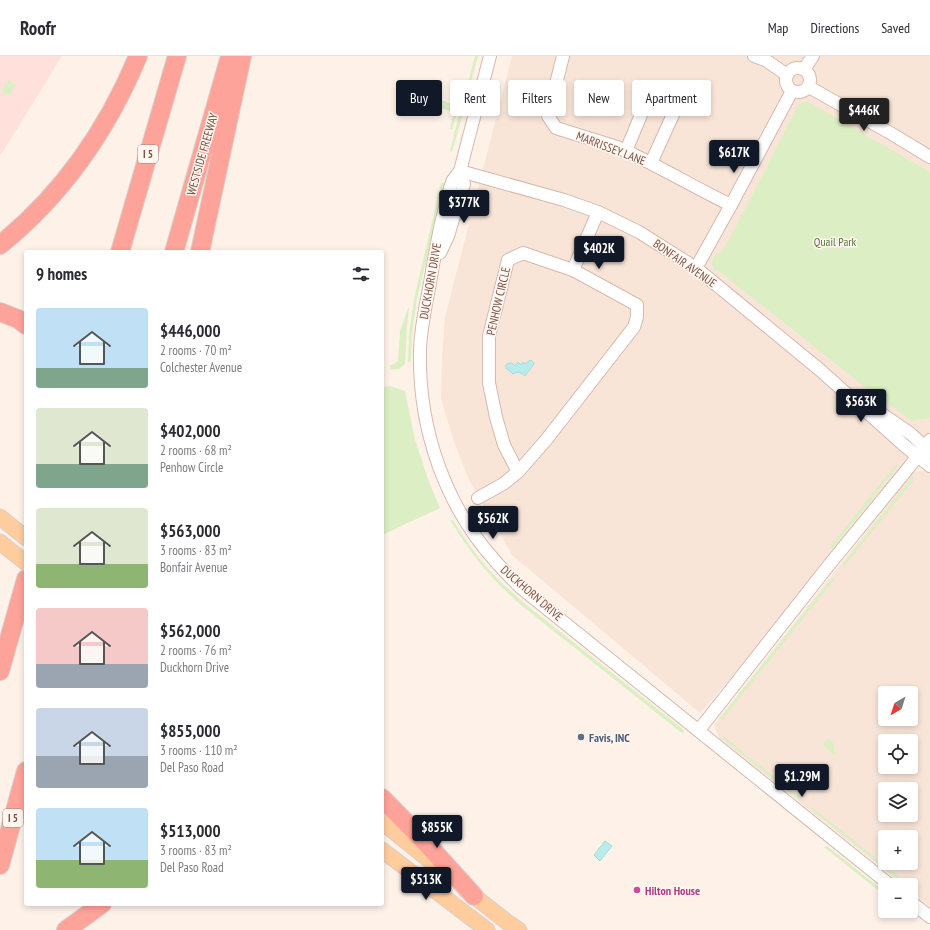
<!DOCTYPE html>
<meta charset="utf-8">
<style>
:root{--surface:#fff;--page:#f7f7f7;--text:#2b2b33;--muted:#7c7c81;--line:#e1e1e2;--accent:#111827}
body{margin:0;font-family:"PT Sans Narrow",sans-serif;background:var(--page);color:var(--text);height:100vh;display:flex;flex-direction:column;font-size:15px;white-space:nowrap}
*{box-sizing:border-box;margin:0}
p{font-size:13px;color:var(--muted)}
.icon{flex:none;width:22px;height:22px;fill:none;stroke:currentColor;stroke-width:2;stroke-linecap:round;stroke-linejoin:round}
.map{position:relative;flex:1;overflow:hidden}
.sheet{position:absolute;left:24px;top:194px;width:360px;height:656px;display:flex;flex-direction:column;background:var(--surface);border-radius:4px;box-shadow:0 2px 6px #0003}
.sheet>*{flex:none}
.guide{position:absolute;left:396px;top:24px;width:380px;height:36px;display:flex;gap:8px}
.needle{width:26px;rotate:219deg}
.controls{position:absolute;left:878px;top:630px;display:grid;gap:8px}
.controls a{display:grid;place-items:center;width:40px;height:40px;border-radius:4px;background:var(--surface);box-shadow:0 2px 6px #0003;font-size:20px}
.price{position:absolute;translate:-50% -34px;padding:0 9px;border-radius:4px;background:var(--accent);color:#fff;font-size:13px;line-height:26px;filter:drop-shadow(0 1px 2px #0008)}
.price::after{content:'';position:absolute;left:50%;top:24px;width:12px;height:9px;margin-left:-6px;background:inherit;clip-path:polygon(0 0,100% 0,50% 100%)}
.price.selected{background:#222;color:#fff}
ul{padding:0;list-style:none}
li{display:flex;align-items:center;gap:12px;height:100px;padding:0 12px}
li span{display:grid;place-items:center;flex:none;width:112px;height:80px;border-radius:4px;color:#555}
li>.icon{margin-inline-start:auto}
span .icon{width:48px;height:48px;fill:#fffc;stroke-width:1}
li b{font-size:17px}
h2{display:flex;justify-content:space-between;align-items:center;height:48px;padding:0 12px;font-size:17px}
.pill{padding:0 14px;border-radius:4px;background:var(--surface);box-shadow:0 2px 6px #0003;font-size:14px;line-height:36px}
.pill.selected{background:var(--accent);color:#fff}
header{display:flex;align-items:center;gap:24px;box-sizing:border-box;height:56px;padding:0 20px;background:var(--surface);border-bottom:1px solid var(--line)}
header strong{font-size:19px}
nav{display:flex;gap:22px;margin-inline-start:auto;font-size:14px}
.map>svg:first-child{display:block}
.residential{fill:#f9e5d8;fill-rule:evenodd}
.commercial{fill:#ffe0db}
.green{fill:#dcefc4}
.water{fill:#b9ebea;stroke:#9edede}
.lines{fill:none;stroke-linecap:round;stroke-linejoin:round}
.minor-casing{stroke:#d5b9ae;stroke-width:14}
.major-casing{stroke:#dacfcc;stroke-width:17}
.highway-casing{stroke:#dacfcc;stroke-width:20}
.minor{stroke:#fff;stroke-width:12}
.major{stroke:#ffcc9e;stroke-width:15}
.highway{stroke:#fea399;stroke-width:18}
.service-dot{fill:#5c6f8a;stroke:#fff7f0;stroke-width:1.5}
.hotel-dot{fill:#d1479c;stroke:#fff7f0;stroke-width:1.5}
.labels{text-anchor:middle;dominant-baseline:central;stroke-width:3;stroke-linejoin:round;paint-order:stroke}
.shield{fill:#fff7f0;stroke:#a3847a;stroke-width:1}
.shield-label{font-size:11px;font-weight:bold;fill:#7c5248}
.street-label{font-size:12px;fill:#7c5248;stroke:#fff7f0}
.park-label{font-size:12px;fill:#557739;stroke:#fff7f0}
.service-label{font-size:12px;font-weight:bold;fill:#4e5e75;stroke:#fff7f0;text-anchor:start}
.hotel-label{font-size:12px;font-weight:bold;fill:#b23c85;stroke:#fff7f0;text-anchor:start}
</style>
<header>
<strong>Roofr</strong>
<nav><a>Map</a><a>Directions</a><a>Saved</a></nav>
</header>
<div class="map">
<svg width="930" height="874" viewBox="0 0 930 874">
<rect width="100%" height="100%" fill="#fef2e8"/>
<g class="residential">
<polygon points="512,0 930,0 930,399 928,398 700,657 512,499 469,424 453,383 441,343 442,300 445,261"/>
<path d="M927,414L930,415V851L911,835V829H903L719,682L714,669L910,420L915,416ZM885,637H911V663H885ZM885,685H911V711H885ZM885,733H911V759H885ZM885,781H911V807H885Z"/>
</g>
<polygon class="commercial" points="0,0 62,0 2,97 0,99"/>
<g class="green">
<polygon points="475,0 478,0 469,33 466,34"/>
<polygon points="9,24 16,29 9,40 1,35"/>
<polygon points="435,42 458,50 452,74 450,73 454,56 433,50"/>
<path d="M809,46L930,116V362L912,365L866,332L720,216L717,214H714L712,209L713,202L715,199L720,197L728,186L797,51C800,47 803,46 809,46Z"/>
<polygon points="461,51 464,54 452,96 450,95"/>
<polygon points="441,127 445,127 426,206 417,243 412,277 411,305 408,307 409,278 414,243"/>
<polygon points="408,252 409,252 407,271 405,308 399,313 390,314 390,309 394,308 398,305 400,275"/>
<polygon points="390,330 405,335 415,384 429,426 440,452 382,479 382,331"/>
<polygon points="895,409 899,409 832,493 829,492"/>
<polygon points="913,420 914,424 843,512 842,509"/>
<path d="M450,464H453C462,477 470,491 480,503C493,519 508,533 524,547L684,674L683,678L522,550C506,536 491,521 478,505C468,492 459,478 450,464Z"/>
<polygon points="832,522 835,523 723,663 719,663"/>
<polygon points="723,681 726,682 802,743 799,744 722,682"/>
<polygon points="828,682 834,688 835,700 823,689"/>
<polygon points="812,751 910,829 905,829 812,754"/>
<polygon points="827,790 885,836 885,840 824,791"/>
</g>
<g class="water">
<path d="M531,304L534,307V308L525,320C521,316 518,315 513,318L506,312V309L508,307H512L515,310L518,306L521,309L523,306L525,308L529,305Z"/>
<polygon points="605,785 612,790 600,805 594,799"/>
</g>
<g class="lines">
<defs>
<g id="minor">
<path d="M490,0L460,115C458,118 455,121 453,124C450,130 449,138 447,144C444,155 441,166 439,177C437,187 435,199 433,209C429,237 421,265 420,293C418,371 444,449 497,507C504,515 512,523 520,531L890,829"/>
<path d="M563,0L548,60L556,72L617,91C656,108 693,131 731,149"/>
<polyline points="754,0 767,5 787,19"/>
<circle cx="798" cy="24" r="12"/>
<polyline points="804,13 813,0"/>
<polyline points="809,31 892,78 930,101"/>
<polyline points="626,95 648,42 656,37 672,44 676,52 651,107"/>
<polyline points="460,115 564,144 598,156 639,176 696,212 820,314 906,391 930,410"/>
<polyline points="440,197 448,180 463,131 464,128 460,115"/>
<polyline points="696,212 731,149 792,35"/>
<polyline points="573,214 598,156"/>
<polyline points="866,347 911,378 930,396"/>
<polyline points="478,442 503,428 518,416 546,384 634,271 637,261 637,249 573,214 523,197 508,204 489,280 489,327 496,361 504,389 518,416"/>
<polyline points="699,674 829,509 910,410 930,384"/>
<polyline points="911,846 930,861"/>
</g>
<g id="major">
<polyline points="0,461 26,482"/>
<polyline points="0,486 26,507"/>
<polyline points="382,766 445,817"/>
<polyline points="382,794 487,874"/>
<polyline points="465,833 507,866 519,874"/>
</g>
<g id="highway">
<path d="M0,189C63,138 107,75 138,0"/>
<polyline points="120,196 177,0"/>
<polyline points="174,196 230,0"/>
<polyline points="200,196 242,0"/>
<polyline points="0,256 18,263 26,269"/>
<polyline points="0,615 26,523"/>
<polyline points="382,742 425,786 474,840"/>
<polyline points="0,809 26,715"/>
<polyline points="66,874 102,848"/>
</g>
</defs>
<use href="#minor" class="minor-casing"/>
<use href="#major" class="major-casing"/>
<use href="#highway" class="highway-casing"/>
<use href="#minor" class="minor"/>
<use href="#major" class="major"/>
<use href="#highway" class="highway"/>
</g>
<circle class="service-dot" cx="581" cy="681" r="4"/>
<circle class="hotel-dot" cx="637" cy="834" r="4"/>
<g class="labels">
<g class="shield">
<rect x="138" y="89" width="20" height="18" rx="3"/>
<rect x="3" y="753" width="20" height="18" rx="3"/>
</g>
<g class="shield-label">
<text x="148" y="98">I 5</text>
<text x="13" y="762">I 5</text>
</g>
<g class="street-label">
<text transform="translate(611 92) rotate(21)">MARRISSEY LANE</text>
<text transform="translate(202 98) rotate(-74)">WESTSIDE FREEWAY</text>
<text transform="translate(685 207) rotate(35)">BONFAIR AVENUE</text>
<text transform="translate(430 225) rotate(-80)">DUCKHORN DRIVE</text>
<text transform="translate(498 245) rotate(-77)">PENHOW CIRCLE</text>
<text transform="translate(532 537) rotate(41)">DUCKHORN DRIVE</text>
</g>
<g class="park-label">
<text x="835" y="185">Quail Park</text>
</g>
<g class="service-label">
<text x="589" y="681">Favis, INC</text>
</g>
<g class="hotel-label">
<text x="645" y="834">Hilton House</text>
</g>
</g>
</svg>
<div class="controls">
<a><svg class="needle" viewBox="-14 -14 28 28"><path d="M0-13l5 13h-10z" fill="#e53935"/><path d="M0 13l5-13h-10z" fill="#7c7c81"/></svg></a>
<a><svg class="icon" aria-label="locate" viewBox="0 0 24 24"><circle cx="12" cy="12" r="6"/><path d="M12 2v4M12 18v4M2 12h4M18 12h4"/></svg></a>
<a><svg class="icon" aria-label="layers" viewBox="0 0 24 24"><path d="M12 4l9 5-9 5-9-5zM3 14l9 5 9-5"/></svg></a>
<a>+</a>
<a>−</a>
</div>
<b class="price selected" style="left:864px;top:76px">$446K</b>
<b class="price" style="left:734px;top:118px">$617K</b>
<b class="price" style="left:464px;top:168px">$377K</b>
<b class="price" style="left:599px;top:214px">$402K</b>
<b class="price" style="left:861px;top:367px">$563K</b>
<b class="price" style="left:493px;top:484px">$562K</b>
<b class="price" style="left:802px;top:742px">$1.29M</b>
<b class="price" style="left:437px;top:793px">$855K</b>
<b class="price" style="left:426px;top:845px">$513K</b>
<div class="guide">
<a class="pill selected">Buy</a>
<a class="pill">Rent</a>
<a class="pill">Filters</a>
<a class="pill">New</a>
<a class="pill">Apartment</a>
</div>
<section class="sheet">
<h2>9 homes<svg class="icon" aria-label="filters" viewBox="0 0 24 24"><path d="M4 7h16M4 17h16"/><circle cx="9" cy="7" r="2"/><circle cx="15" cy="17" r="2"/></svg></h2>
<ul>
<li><span style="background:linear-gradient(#bfe0f5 75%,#7fa58c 0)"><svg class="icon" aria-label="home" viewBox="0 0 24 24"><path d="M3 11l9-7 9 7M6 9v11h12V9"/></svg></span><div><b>$446,000</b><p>2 rooms · 70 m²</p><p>Colchester Avenue</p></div></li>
<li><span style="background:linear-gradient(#dfe7d0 70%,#7fa58c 0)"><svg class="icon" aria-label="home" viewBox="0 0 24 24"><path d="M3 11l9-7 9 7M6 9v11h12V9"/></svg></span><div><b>$402,000</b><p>2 rooms · 68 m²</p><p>Penhow Circle</p></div></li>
<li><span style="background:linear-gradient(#dfe7d0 70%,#8fb573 0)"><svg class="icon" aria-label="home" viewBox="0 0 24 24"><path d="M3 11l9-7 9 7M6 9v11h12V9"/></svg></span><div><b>$563,000</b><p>3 rooms · 83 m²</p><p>Bonfair Avenue</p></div></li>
<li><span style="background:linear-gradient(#f6c9c9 70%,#9aa5b1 0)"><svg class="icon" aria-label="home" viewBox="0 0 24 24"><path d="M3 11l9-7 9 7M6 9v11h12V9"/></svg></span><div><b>$562,000</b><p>2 rooms · 76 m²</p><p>Duckhorn Drive</p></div></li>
<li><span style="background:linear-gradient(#c9d6e8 60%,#9aa5b1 0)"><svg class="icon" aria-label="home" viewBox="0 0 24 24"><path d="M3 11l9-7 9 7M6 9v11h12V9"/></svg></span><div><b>$855,000</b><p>3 rooms · 110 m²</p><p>Del Paso Road</p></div></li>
<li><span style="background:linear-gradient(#bfe0f5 65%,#8fb573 0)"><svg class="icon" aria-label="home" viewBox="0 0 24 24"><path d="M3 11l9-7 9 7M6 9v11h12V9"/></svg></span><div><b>$513,000</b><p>3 rooms · 83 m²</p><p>Del Paso Road</p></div></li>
</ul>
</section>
</div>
